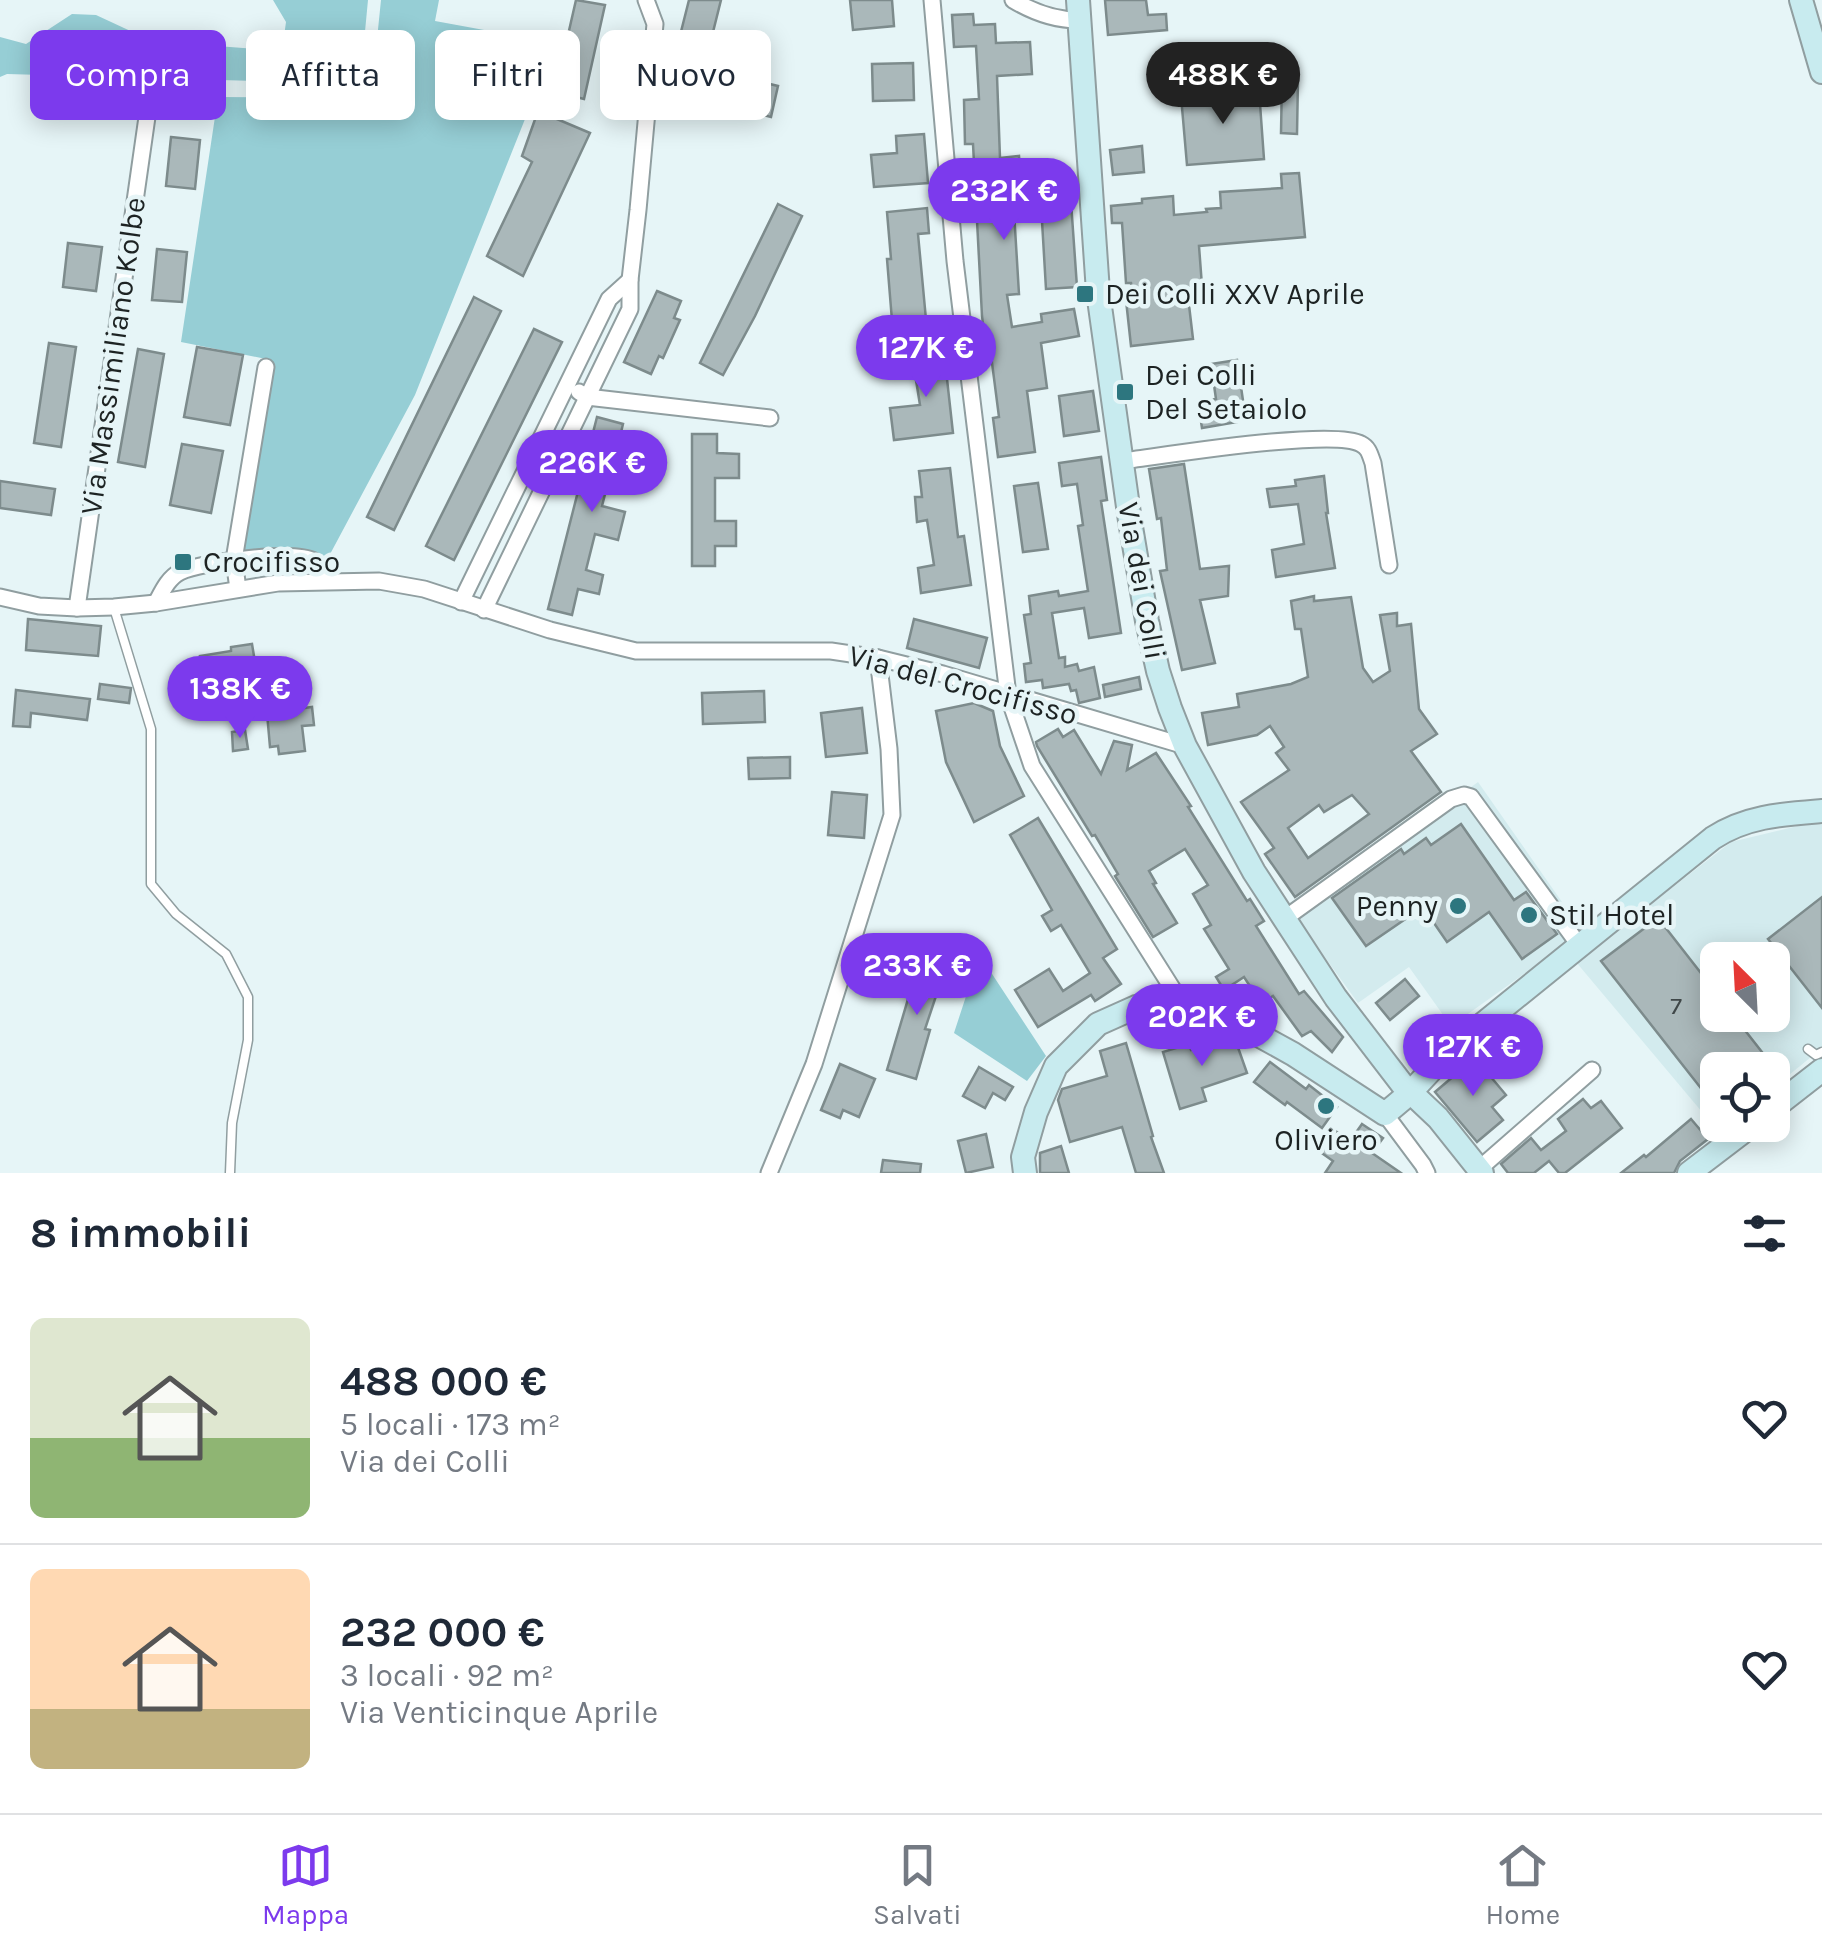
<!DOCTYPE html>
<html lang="it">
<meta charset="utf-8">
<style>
:root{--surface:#fff;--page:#f6f6f7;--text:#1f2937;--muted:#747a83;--line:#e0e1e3;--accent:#7c3aed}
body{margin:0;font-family:Karla,sans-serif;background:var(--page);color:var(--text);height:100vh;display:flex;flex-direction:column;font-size:38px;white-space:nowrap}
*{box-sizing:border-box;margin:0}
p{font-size:32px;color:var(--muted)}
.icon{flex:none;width:55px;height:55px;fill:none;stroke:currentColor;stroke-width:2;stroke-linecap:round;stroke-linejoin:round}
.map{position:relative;height:1173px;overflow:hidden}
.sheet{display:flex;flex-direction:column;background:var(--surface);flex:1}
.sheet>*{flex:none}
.hud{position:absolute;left:30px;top:30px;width:1000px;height:90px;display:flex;gap:20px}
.needle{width:65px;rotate:336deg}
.buttons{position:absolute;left:1700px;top:942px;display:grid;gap:20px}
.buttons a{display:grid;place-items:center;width:90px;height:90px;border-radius:15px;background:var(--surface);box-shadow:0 5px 25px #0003;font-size:50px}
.price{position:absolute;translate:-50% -85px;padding:0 22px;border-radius:35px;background:var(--accent);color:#fff;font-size:32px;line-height:65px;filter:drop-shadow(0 2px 5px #0008)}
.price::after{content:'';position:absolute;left:50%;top:60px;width:30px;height:22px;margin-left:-15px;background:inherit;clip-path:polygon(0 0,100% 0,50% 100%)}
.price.active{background:#222;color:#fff}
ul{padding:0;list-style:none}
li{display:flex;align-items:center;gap:30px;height:250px;padding:0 30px}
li+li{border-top:2px solid var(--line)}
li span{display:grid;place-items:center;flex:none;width:280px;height:200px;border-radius:15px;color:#555}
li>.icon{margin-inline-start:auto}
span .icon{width:120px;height:120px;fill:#fffc;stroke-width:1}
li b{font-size:42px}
h2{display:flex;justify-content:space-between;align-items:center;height:120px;padding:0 30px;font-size:42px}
.chip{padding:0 35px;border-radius:15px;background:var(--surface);box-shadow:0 5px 25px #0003;font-size:35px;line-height:90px}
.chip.active{background:var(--accent);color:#fff}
.tab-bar{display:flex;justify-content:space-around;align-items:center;height:140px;border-top:2px solid var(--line);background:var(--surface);font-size:28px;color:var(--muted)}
.tab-bar a{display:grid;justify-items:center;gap:5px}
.tab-bar .active{color:var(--accent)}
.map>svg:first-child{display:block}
.built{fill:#d3ebee;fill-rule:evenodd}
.green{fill:#96ced5}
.building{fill:#aab8ba;stroke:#7d8b8c;stroke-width:2.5;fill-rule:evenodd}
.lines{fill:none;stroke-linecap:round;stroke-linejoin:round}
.lane-casing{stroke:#909ea0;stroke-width:11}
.street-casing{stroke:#909ea0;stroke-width:19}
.secondary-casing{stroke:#909ea0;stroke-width:26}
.lane{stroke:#fff;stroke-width:8}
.street{stroke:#fff;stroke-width:15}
.secondary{stroke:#c8ebef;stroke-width:22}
.poi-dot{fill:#2d767f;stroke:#e6f5f7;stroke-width:4}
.labels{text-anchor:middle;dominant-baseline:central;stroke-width:9;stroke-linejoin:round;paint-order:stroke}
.number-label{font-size:25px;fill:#404849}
.poi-label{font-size:30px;fill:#1d2323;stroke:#e6f5f7;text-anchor:start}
.street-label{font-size:30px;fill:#1d2323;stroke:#e6f5f7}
</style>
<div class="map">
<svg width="1822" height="1173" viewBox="0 0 1822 1173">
<rect width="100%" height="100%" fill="#e6f5f7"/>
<g class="built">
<polygon points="1478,782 1583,932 1451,1026 1409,967 1358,1003 1295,916"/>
<path d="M1822,820V1048L1773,1088L1772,1070H1718V1125H1725L1718,1131L1576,962L1731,842ZM1718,960H1772V1015H1718Z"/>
</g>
<g class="green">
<polygon points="273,0 368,0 360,84 7,74 0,77 0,37 26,44 72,14 96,15 152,41 282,51 286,22"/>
<polygon points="381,0 439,0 435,21 550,42 533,99 415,395 328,558 239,557 271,360 181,342 218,97 371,98"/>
<polygon points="950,943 975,948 1046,1056 1027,1081 954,1033 970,984"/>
</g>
<g class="building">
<polygon points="576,0 605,5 584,99 555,92"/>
<polygon points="689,0 721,0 704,68 778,86 771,117 666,91"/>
<polygon points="850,0 892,0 894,26 853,30"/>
<polygon points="1105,0 1146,0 1148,15 1166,14 1167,30 1108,35"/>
<polygon points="973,14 974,25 995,24 996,43 1030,42 1032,74 997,76 1000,158 1019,156 1022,194 1013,195 1019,294 1007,295 1012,327 1042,322 1041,314 1074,309 1079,336 1041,343 1047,388 1027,391 1035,452 998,457 993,418 999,417 991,355 987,355 982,316 973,144 965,144 964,100 979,99 976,46 954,47 952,15"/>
<polygon points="913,63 914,100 873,101 872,64"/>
<polygon points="1282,79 1298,79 1297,134 1281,133"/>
<polygon points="1259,90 1264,159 1187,165 1181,96"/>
<polygon points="538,111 590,133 523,276 487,256 532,162 522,156"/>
<polygon points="924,134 928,183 874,187 871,155 897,153 896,136"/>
<polygon points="171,137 200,140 195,189 166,186"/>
<polygon points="1142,146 1144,172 1113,175 1110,150"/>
<polygon points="1299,173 1305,237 1199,246 1202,286 1187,288 1193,339 1131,346 1126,300 1133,299 1131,283 1126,283 1122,223 1112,223 1111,206 1142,203 1142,199 1173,196 1174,215 1207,212 1206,209 1221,208 1220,192 1282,188 1281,174"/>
<polygon points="1071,202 1077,287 1046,289 1041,204"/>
<polygon points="778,204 802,216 755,316 723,375 700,363"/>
<polygon points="927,208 929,233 918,234 927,330 893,333 887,259 891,259 887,212"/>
<polygon points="68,243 102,247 96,291 63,287"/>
<polygon points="157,249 187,252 182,302 152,300"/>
<polygon points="657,291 681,301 674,318 680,320 663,358 659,356 651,374 624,362"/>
<polygon points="474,297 501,311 394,530 367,517"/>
<polygon points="534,329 562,342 454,560 426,546"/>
<polygon points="49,343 76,347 61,447 34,443"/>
<polygon points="197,347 243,355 230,425 184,417"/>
<polygon points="138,349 164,354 145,467 118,462"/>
<polygon points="932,351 934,358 947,356 951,378 947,379 953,433 894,440 890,408 920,405 915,374 908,375 904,356"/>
<polygon points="1237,360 1245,414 1236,416 1237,422 1202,428 1198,402 1216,399 1211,364"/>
<polygon points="1093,391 1099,431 1064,436 1059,396"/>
<polygon points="597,417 623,424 618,445 639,451 632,476 611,471 602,506 625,512 618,540 595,534 586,570 603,575 599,594 578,589 572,615 548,609"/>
<polygon points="692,434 717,434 717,453 739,454 739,478 715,478 715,521 736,521 736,546 715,546 715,566 692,566"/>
<polygon points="182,444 223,451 211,513 170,505"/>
<polygon points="1101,457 1107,500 1101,501 1121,633 1089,638 1084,608 1052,613 1059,658 1065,657 1065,667 1077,664 1079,671 1094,667 1100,698 1079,703 1076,690 1071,691 1069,684 1043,688 1042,680 1026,682 1024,664 1031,663 1024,615 1031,614 1029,596 1058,591 1059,596 1088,591 1078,526 1083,525 1077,484 1062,486 1059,463"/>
<polygon points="1184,464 1200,569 1229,566 1228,596 1200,600 1215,663 1182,670 1160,571 1167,570 1161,518 1157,519 1149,469"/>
<polygon points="950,468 958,537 964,536 971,585 921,593 918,568 934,565 927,520 917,522 915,497 922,497 919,471"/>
<polygon points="1324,476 1328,513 1326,513 1335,568 1276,577 1272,550 1304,544 1298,504 1270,507 1267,489 1296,486 1295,480"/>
<polygon points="0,481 55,489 51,515 0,508"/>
<polygon points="1038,483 1048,549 1023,552 1014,486"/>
<path d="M1314,596V601L1351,597L1363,668L1373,682L1390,671L1380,615L1397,613V626L1411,624L1419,709L1437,734L1411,751L1441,792L1295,897L1265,854L1274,848L1241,802L1289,770L1276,753L1284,747L1270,726L1257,735L1208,745L1202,713L1239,707L1237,694L1291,684L1308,677L1301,629H1295L1291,601ZM1352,795L1369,814L1308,858L1288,828L1319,805L1324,812Z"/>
<polygon points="28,619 101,626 98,656 26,650"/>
<polygon points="914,619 987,638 979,668 907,648"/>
<polygon points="252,644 256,668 236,671 242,704 208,709 200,656 231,651 231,647"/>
<polygon points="1139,677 1141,689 1105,697 1103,685"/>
<polygon points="100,684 131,688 129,703 98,699"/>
<polygon points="16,690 90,699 87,720 31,713 30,727 13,726"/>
<polygon points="764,691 765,722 703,724 702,693"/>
<polygon points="974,703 993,711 1000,746 1024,796 974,822 946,762 936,711"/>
<polygon points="312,707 314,725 302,726 305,751 279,754 278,746 270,747 267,713"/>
<polygon points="862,708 867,753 826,757 821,713"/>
<polygon points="1058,729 1063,737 1074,730 1101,774 1114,741 1132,745 1127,770 1156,753 1191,806 1188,807 1247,901 1250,899 1264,921 1256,926 1299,994 1304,991 1343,1037 1332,1052 1311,1031 1302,1036 1273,996 1261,1003 1244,977 1224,990 1216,977 1229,969 1204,929 1211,925 1193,894 1208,885 1185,849 1149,871 1156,883 1153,884 1177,923 1153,937 1115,876 1118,874 1095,835 1092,836 1037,746 1036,742"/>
<polygon points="245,730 248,749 233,751 232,732"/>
<polygon points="790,757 790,778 749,779 748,758"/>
<polygon points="832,792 867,795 864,838 828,835"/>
<polygon points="1038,818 1117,949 1103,958 1121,984 1095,1001 1091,995 1038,1027 1015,990 1049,969 1063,991 1090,973 1061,925 1051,931 1042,916 1052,910 1010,835"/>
<polygon points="1461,824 1514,900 1526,892 1557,934 1522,959 1489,912 1447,942 1423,907 1366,946 1332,898 1401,849 1404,854 1426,838 1431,845"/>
<polygon points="1822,897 1822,1008 1768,939"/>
<polygon points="1658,918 1718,995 1718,1015 1733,1015 1776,1070 1718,1070 1718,1110 1601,961"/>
<polygon points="928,954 948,960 925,1029 930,1030 916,1079 887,1070 919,962 925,963"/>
<polygon points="1405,979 1419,996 1390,1020 1376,1003"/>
<polygon points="1231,1037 1235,1039 1247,1073 1202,1088 1206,1101 1180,1109 1163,1052 1189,1044 1191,1050"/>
<polygon points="1126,1043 1153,1136 1151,1137 1164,1173 1136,1173 1122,1127 1070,1142 1058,1100 1062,1089 1107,1076 1100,1051"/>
<polygon points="1475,1058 1506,1095 1492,1107 1503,1120 1477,1142 1435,1092"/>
<polygon points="1270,1062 1306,1089 1309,1085 1337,1107 1322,1128 1287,1102 1285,1105 1254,1082"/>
<polygon points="840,1064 875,1079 859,1117 843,1110 840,1118 821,1110"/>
<polygon points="979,1067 1013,1087 1005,1100 993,1093 985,1108 963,1096"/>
<polygon points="1583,1099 1591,1108 1601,1101 1622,1128 1565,1173 1559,1173 1549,1161 1534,1173 1508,1173 1501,1164 1531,1138 1541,1150 1566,1131 1558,1119"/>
<polygon points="1691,1119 1708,1139 1680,1161 1674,1173 1621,1173 1644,1155 1646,1157"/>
<polygon points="1362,1124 1383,1138 1372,1153 1401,1173 1325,1173 1333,1161 1316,1149 1331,1128 1350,1141"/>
<polygon points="986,1134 993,1167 966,1173 958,1141"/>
<polygon points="1061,1146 1069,1173 1040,1173 1040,1153"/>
<polygon points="883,1160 921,1164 920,1173 881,1173"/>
</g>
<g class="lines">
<defs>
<g id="lane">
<polyline points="114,608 151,729 151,884 176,914 226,954 248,997 248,1040 232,1123 230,1173"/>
<polyline points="1808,1049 1816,1055 1822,1052"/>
</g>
<g id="street">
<polyline points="932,0 955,261 1008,695 1032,766 1179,999"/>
<path d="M1013,0C1033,12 1055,20 1078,20"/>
<polyline points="579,392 587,397 770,418"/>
<path d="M1122,461C1163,456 1333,428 1361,444C1369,448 1370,455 1373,463L1389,565"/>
<polyline points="238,589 234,560 266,367"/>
<polyline points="0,597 39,606 77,608 114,607 156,603 278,583 379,581 424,589 550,630 636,651 831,651 878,658 943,674 1185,746"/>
<polyline points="461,602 609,299 630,280"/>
<path d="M156,603C162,592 168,578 180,572C201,562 294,550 314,561C321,565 324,573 328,580"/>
<polyline points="77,608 149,103"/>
<polyline points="484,610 630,309 630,280 638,210 655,24 646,0"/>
<polyline points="1284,919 1451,799 1464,795 1471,797 1579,945"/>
<polyline points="1385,1114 1423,1165 1427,1173"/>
<polyline points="1479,1169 1592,1070"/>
<polyline points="769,1173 814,1064 892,815 889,749 878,658"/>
</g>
<g id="secondary">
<polyline points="1078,0 1098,292 1130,521 1147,621 1158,671 1170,708 1185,746 1254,872 1336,998 1402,1084 1438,1118 1482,1173"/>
<polyline points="1801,0 1822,72"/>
<polyline points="1772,1109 1822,1070"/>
<path d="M1025,1173L1023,1157L1036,1112L1056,1066L1098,1024L1136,1007L1179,999L1217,1012L1293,1054L1385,1114L1410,1093L1447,1053L1713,838C1746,816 1784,814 1822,811"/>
<polyline points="1689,1173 1752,1125"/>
</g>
</defs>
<use href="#lane" class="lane-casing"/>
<use href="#street" class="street-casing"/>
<use href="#secondary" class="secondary-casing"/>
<use href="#lane" class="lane"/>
<use href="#street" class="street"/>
<use href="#secondary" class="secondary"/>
</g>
<g class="poi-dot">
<rect x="1075" y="284" width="20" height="20" rx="5"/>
<rect x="1115" y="382" width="20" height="20" rx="5"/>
<rect x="173" y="552" width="20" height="20" rx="5"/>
<circle cx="1458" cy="906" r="10"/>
<circle cx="1529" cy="915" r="10"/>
<circle cx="1326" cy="1106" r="10"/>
</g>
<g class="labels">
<g class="number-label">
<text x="1676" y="1005">7</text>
</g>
<g class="poi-label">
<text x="1105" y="294">Dei Colli XXV Aprile</text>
<text x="1145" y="375">Dei Colli<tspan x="1145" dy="34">Del Setaiolo</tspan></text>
<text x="203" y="562">Crocifisso</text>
<text x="1438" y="906" text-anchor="end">Penny</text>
<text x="1549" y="915">Stil Hotel</text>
<text x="1326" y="1140" text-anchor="middle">Oliviero</text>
</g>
<g class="street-label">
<text transform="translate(113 356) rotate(-82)">Via Massimiliano Kolbe</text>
<text transform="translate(1142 581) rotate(80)">Via dei Colli</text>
<text transform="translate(963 685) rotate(15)">Via del Crocifisso</text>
</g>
</g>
</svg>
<div class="buttons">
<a><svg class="needle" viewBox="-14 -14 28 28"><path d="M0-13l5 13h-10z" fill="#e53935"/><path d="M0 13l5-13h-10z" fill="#747a83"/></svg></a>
<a><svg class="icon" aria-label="locate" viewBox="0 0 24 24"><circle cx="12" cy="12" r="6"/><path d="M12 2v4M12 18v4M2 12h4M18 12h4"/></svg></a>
</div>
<b class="price active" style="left:1223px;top:127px">488K €</b>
<b class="price" style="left:1004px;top:243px">232K €</b>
<b class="price" style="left:926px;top:400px">127K €</b>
<b class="price" style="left:592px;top:515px">226K €</b>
<b class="price" style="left:240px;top:741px">138K €</b>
<b class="price" style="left:917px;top:1018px">233K €</b>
<b class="price" style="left:1202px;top:1069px">202K €</b>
<b class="price" style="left:1473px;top:1099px">127K €</b>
<div class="hud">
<a class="chip active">Compra</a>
<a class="chip">Affitta</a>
<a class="chip">Filtri</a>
<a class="chip">Nuovo</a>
</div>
</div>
<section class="sheet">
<h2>8 immobili<svg class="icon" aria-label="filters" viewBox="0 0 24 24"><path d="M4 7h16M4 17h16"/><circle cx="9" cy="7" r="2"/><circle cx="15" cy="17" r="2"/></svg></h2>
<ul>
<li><span style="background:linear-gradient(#dfe7d0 60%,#8fb573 0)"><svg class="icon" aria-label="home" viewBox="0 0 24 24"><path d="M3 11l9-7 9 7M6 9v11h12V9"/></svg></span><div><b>488 000 €</b><p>5 locali · 173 m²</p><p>Via dei Colli</p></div><svg class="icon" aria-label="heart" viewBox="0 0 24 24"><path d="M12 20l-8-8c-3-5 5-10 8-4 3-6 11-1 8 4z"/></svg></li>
<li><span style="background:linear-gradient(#ffd9b3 70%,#c2b280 0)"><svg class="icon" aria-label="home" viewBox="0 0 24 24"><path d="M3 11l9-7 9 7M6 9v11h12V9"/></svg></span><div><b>232 000 €</b><p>3 locali · 92 m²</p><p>Via Venticinque Aprile</p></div><svg class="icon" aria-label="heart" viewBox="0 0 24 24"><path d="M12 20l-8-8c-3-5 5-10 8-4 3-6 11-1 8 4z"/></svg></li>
</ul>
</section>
<nav class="tab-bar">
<a class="active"><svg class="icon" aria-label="map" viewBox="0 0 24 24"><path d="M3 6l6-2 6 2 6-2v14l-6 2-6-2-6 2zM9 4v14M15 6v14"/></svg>Mappa</a>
<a><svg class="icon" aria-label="saved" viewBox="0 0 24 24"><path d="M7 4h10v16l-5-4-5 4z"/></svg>Salvati</a>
<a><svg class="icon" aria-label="home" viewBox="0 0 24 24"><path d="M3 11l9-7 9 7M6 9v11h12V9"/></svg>Home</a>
</nav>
